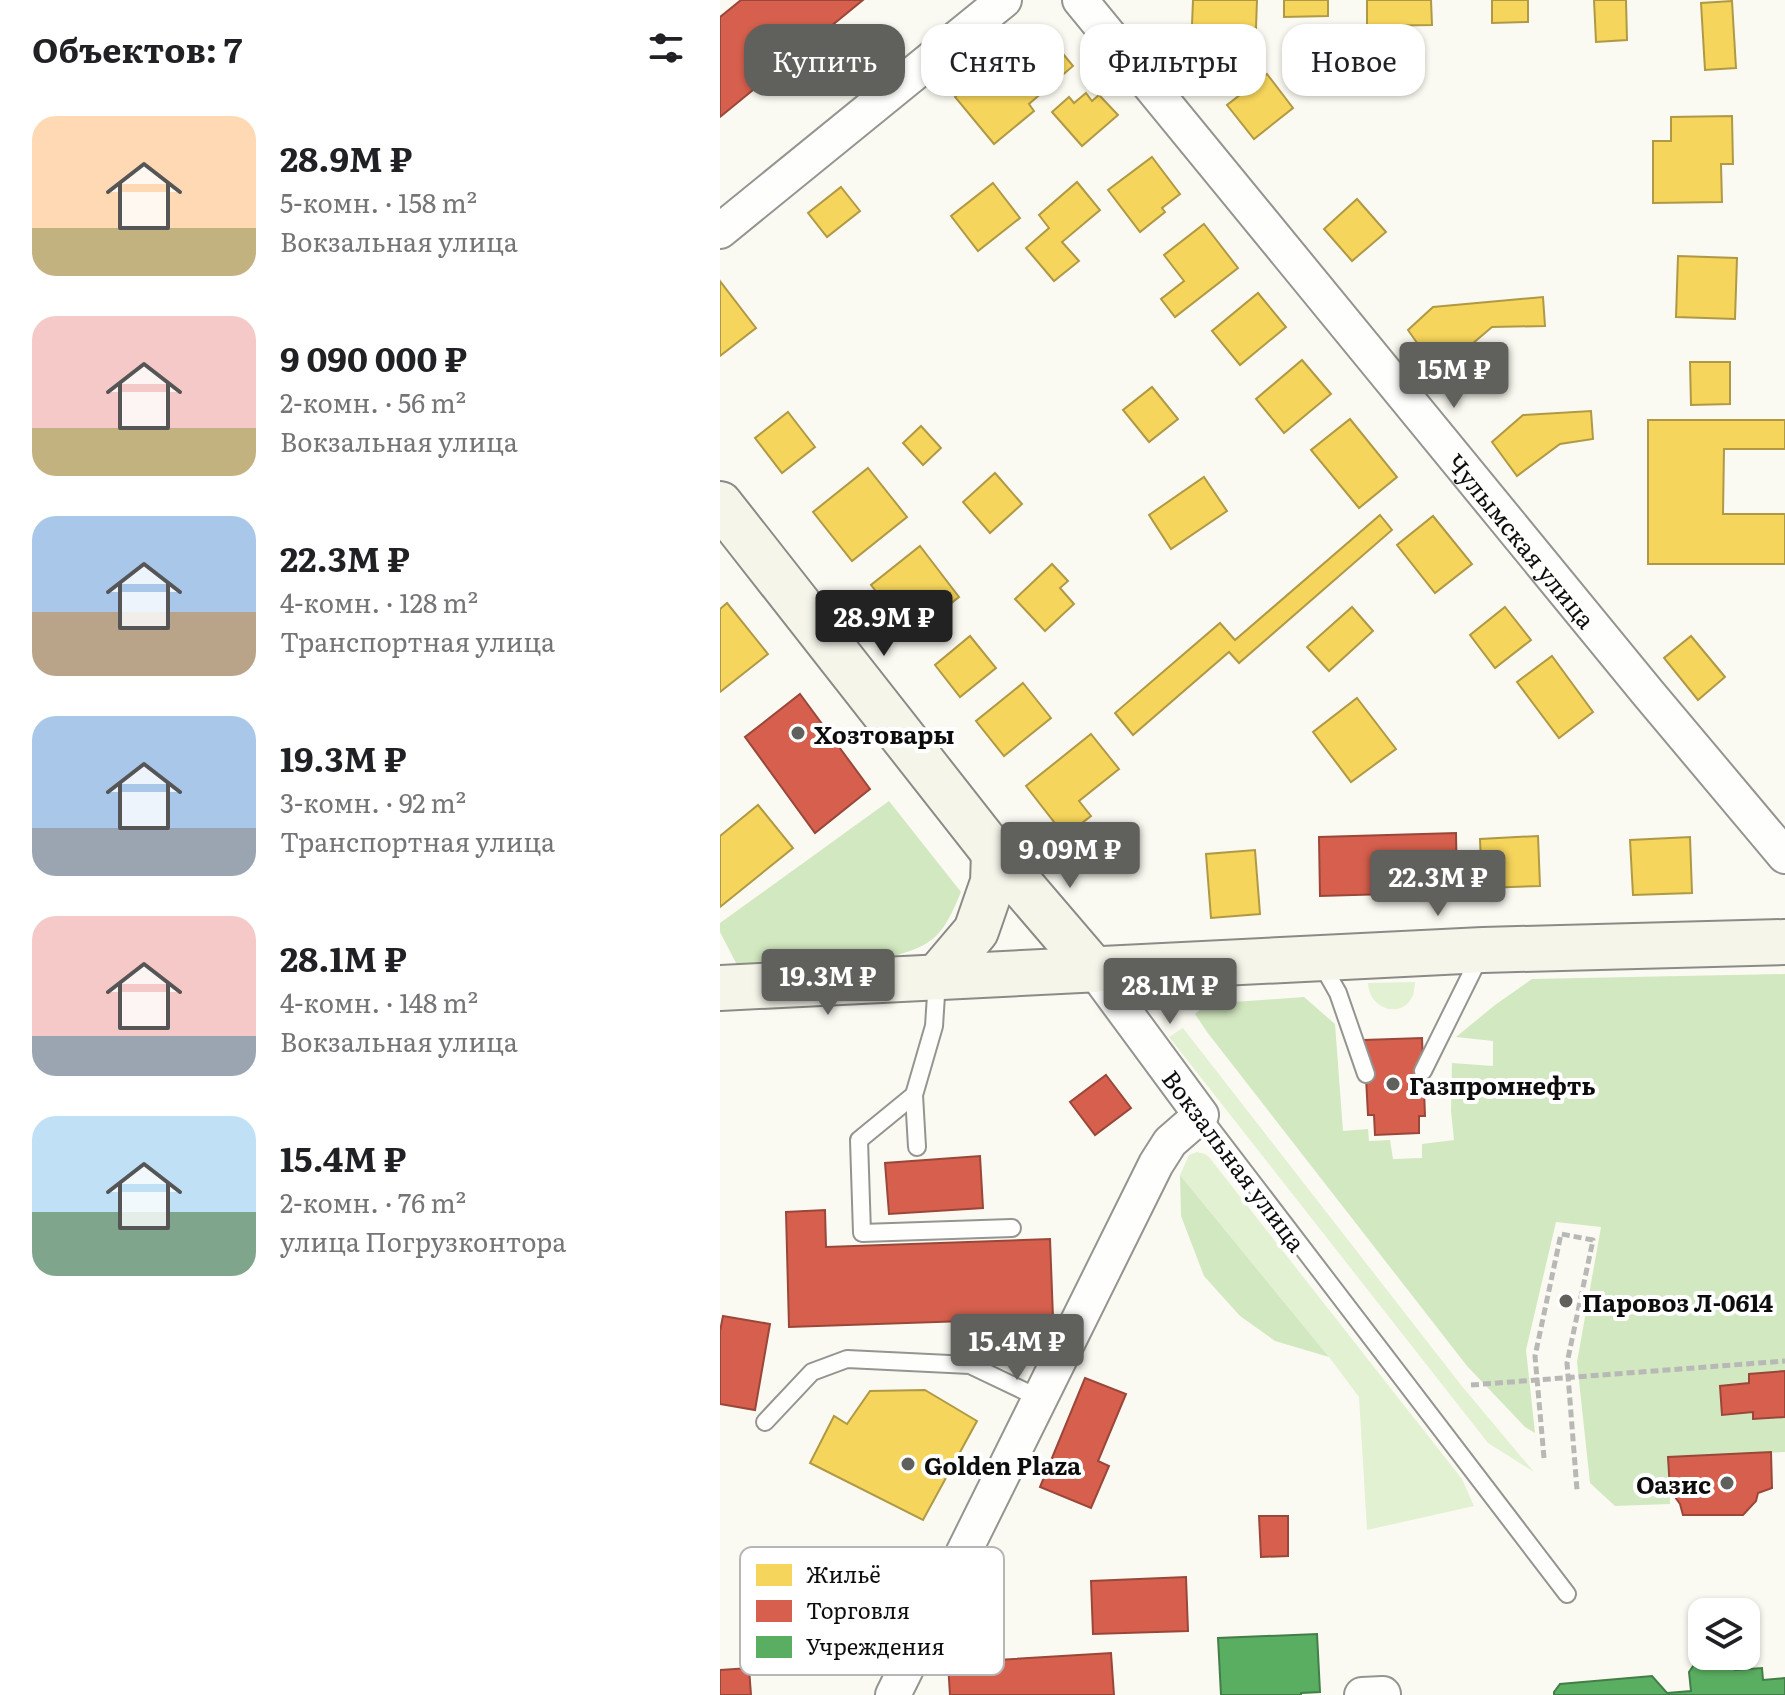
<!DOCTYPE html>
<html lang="ru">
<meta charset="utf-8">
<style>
:root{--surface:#fff;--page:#f6f6f6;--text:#202124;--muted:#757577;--accent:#60605d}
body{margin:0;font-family:Literata,serif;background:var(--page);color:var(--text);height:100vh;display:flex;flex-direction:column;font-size:30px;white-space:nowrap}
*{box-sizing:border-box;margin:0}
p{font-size:26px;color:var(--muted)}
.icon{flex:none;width:44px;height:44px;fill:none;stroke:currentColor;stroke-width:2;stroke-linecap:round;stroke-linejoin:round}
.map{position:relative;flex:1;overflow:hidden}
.details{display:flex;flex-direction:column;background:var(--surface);width:720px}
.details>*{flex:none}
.banner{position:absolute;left:24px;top:24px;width:760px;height:72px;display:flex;gap:16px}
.buttons{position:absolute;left:968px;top:1598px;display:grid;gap:16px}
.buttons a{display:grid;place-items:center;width:72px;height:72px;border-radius:16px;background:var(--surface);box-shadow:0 2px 6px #0004;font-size:40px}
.price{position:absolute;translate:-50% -68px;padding:0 18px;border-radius:8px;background:var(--accent);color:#fff;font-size:26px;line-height:52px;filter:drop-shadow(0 2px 4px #0008)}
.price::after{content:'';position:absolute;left:50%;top:48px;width:24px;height:18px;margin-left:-12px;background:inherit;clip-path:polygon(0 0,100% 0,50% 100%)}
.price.active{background:#222;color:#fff}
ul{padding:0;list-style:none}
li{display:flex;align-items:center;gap:24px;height:200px;padding:0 32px}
li span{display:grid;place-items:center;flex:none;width:224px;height:160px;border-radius:24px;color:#555}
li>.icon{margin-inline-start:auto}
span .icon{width:96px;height:96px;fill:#fffc;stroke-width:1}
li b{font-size:34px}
h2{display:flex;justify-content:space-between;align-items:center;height:96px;padding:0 32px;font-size:34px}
.tag{padding:0 28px;border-radius:24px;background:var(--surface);box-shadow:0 2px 6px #0004;font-size:28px;line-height:72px}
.tag.active{background:var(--accent);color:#fff}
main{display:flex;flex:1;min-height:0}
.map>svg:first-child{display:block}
.green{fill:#e2f1d2}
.forest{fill:#d2e8c0}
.homes{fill:#f6d55c;stroke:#b09944;stroke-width:2}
.shops{fill:#d6604d;stroke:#9a473a;stroke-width:2}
.public{fill:#5aae61;stroke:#437e48;stroke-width:2}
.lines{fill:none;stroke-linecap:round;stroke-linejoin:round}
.lane-casing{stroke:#949490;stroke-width:20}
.street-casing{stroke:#949490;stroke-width:38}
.secondary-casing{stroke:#8b8a87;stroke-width:48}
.path{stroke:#b8b8b6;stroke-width:5;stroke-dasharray:8 4;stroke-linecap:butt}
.lane{stroke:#fefefd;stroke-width:16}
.street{stroke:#fefefd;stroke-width:34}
.secondary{stroke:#f5f5ea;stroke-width:44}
.poi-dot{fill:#60605d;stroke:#fff;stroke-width:3}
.labels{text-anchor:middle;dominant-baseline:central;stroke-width:8;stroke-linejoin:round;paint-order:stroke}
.street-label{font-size:24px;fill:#0d0d0d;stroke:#fff}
.poi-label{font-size:24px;font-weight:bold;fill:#0d0d0d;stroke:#fff;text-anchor:start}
.key{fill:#fff;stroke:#b6b6b6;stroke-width:2}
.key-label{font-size:22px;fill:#0d0d0d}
</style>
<main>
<section class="details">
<h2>Объектов: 7<svg class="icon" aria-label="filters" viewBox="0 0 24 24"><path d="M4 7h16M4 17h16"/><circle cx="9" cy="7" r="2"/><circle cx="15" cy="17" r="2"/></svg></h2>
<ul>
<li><span style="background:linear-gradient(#ffd9b3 70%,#c2b280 0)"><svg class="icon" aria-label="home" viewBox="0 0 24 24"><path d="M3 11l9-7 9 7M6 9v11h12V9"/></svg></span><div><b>28.9M ₽</b><p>5-комн. · 158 m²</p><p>Вокзальная улица</p></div></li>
<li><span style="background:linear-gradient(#f6c9c9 70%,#c2b280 0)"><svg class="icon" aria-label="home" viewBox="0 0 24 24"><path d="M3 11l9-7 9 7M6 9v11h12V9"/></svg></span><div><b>9 090 000 ₽</b><p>2-комн. · 56 m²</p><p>Вокзальная улица</p></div></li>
<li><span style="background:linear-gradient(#a9c7e8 60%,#b9a48a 0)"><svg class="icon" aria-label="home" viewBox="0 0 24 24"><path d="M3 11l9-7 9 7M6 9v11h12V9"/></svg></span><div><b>22.3M ₽</b><p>4-комн. · 128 m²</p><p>Транспортная улица</p></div></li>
<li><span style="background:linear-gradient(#a9c7e8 70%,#9aa5b1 0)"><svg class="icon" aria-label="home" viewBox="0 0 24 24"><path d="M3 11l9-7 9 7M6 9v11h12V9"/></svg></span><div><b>19.3M ₽</b><p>3-комн. · 92 m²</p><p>Транспортная улица</p></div></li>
<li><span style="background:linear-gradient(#f6c9c9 75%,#9aa5b1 0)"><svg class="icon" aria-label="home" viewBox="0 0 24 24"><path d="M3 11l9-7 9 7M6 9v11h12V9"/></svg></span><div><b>28.1M ₽</b><p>4-комн. · 148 m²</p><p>Вокзальная улица</p></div></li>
<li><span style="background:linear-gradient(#bfe0f5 60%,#7fa58c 0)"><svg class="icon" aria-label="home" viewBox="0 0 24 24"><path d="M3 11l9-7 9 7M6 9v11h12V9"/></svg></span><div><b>15.4M ₽</b><p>2-комн. · 76 m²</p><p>улица Погрузконтора</p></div></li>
</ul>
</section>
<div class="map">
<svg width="1065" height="1695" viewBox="0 0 1065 1695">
<rect width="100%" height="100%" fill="#fbfaf2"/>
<g class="green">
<path d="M695,982C695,984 694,993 693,995C683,1020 649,1010 648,983Z"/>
<polygon points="463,1028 741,1385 814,1472 768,1443 449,1037"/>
<polygon points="477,1152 485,1154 489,1157 742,1479 754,1506 647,1530 639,1397 609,1357 460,1175 469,1155"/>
</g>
<g class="forest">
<path d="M169,801L241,892C222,937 215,945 167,958L18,967L0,932V923Z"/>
<polygon points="1065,974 1065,1452 948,1457 950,1504 895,1506 870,1483 857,1362 881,1227 836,1222 806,1350 815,1433 805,1427 747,1366 487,1032 475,1014 486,1004 584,997 615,1024 623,1131 648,1129 649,1141 670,1140 673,1159 702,1158 702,1144 734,1140 731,1111 732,1063 773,1066 773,1041 736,1037 775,1005 812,979"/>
<polygon points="460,1175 609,1357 555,1341 520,1316 484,1276 461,1216"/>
</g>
<g class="homes">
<polygon points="473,0 537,0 536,28 472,25"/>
<polygon points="564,0 608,0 608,16 564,17"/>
<polygon points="647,0 711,0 712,25 647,26"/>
<polygon points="772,0 808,0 808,22 772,23"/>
<polygon points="874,0 906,0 907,40 876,42"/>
<polygon points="1012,1 1016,68 985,70 981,3"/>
<polygon points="320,26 353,66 309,104 314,111 274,144 235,97"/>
<polygon points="547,74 573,108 534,139 507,105"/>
<polygon points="366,93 372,101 379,95 398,115 362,146 332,112 349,97 354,103"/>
<polygon points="1012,116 1013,164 1001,164 1002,202 933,203 933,141 951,141 951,117"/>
<polygon points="432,157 460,194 442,208 445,212 420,232 388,190"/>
<polygon points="357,182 380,210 342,242 359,261 334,281 306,248 329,228 319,215"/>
<polygon points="273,183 300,218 258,251 231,216"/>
<polygon points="121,187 140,211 107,237 88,213"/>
<polygon points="637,199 666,232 632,261 604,229"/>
<polygon points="484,224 518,268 455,317 441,299 464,281 444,255"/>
<polygon points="958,256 1017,258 1015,319 956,317"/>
<polygon points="0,281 36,328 0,356"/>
<polygon points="538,293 566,327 520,365 492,331"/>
<polygon points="823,297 825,326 772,327 718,373 688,330 713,307"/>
<polygon points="582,360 611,394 564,433 536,399"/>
<polygon points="970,362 1010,362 1010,404 971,405"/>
<polygon points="432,387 458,419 429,442 403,410"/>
<polygon points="871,411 873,439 840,444 797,476 772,442 803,415"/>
<polygon points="68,412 95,447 62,473 35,438"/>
<polygon points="630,419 677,477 639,508 591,450"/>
<polygon points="928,420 1065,420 1065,449 1004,449 1003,514 1065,514 1065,564 928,564"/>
<polygon points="201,426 221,448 203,465 183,443"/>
<polygon points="148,468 187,517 132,561 93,512"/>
<polygon points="275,473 302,504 270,533 243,502"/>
<polygon points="484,477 507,511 451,549 429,515"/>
<polygon points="660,515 672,530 519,663 509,652 413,735 395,713 500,623 515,640"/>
<polygon points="713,516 752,564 715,593 677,545"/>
<polygon points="200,546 239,597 191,635 151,585"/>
<polygon points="332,564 348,581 340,588 354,604 325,631 295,599"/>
<polygon points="7,603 48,654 0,692 0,609"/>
<polygon points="632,607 653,631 609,671 587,647"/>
<polygon points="785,607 811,640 775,668 750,635"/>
<polygon points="250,636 276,668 240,697 215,665"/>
<polygon points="971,636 1005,677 978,700 944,658"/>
<polygon points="832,656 873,712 839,738 797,682"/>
<polygon points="303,683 331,718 284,756 256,721"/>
<polygon points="637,698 676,749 631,782 593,732"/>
<polygon points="371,734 399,769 359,801 371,816 345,836 306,786"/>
<polygon points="38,805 73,848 0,907 0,836"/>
<polygon points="818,836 820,886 762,888 760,839"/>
<polygon points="970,837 972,893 913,895 910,840"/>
<polygon points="535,850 540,914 491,918 486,854"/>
<polygon points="205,1390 257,1421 203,1520 90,1463 114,1416 127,1424 150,1391"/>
</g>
<g class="shops">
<polygon points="21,0 143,0 0,117 0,17"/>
<polygon points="80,694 150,789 95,833 25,737"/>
<polygon points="736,833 737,892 600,896 599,837"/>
<polygon points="702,1038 705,1116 699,1116 699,1133 655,1135 654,1115 648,1115 644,1040"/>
<polygon points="386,1075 411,1108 375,1135 350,1102"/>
<polygon points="260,1156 263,1208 169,1214 165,1163"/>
<polygon points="105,1210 106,1247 330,1239 333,1318 69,1327 66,1212"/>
<polygon points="3,1316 50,1324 35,1410 0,1404 0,1331"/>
<polygon points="1065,1371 1065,1417 1033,1419 1033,1412 1002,1415 1000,1386 1029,1383 1029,1374"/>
<polygon points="365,1378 406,1394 378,1461 389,1466 371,1508 320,1487"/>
<polygon points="1051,1452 1052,1488 1038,1493 1036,1501 1023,1515 963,1515 960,1504 950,1490 948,1457"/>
<polygon points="539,1516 568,1516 568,1556 541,1557"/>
<polygon points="466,1577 468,1631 373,1634 371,1581"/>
<polygon points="391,1653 394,1695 230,1695 228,1663"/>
<polygon points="29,1668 31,1695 0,1695 0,1670"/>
</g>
<g class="public">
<polygon points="597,1634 600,1692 581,1693 581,1695 501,1695 498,1638"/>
<polygon points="1013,1657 1015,1670 1042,1668 1043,1680 1065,1678 1065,1695 834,1695 834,1692 840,1684 932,1676 947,1693 971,1691 969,1672 978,1659"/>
</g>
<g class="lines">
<defs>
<g id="lane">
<polyline points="601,963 618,993 646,1074"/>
<polyline points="703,1071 761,954"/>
<polyline points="194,1095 139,1140 142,1233 292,1228"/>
<polyline points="481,1115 847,1594"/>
<polyline points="197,1147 194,1095 214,1026 217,980"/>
<polyline points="45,1422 92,1372 127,1359 250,1365 321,1399"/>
</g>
<g id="street">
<path id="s1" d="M360,0L928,693L1065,856"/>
<polyline points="0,231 284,0"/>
<polyline points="173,1695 436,1164 450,1142 481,1115 374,970"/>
<polyline points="642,1695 663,1694"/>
</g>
<g id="secondary">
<polyline points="0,504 274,853 374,970"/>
<polyline points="217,977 256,931 273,882 274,853"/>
<polyline points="0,988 763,950 1065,942"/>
</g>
</defs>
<use href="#lane" class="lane-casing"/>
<use href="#street" class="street-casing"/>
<use href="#secondary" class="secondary-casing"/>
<g class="path">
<polyline points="751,1385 1065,1361"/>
<polyline points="824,1458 815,1356 841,1234 873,1240 847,1363 857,1490"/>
</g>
<use href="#lane" class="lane"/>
<use href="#street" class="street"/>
<use href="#secondary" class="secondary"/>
</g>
<g class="poi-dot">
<circle cx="78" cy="733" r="8"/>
<circle cx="673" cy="1084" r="8"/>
<circle cx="846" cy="1301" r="8"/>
<circle cx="188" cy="1464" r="8"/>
<circle cx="1007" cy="1483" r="8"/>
</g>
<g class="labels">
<g class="street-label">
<text stroke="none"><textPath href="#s1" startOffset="698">Чулымская улица</textPath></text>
<text transform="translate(515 1160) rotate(53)">Вокзальная улица</text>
</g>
<g class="poi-label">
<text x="94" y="733">Хозтовары</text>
<text x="689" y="1084">Газпромнефть</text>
<text x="862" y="1301">Паровоз Л-0614</text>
<text x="204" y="1464">Golden Plaza</text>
<text x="991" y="1483" text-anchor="end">Оазис</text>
</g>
</g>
<rect x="20" y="1547" width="264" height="128" rx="12" class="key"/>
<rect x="36" y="1564" width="36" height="22" fill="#f6d55c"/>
<rect x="36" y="1600" width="36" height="22" fill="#d6604d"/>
<rect x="36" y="1636" width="36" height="22" fill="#5aae61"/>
<g class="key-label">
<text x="86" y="1583">Жильё</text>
<text x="86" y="1619">Торговля</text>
<text x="86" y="1655">Учреждения</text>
</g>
</svg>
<div class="buttons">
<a><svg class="icon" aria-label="layers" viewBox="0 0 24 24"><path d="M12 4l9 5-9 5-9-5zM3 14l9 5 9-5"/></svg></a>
</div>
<b class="price" style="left:734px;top:410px">15M ₽</b>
<b class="price active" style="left:164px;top:658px">28.9M ₽</b>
<b class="price" style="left:350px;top:890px">9.09M ₽</b>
<b class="price" style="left:718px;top:918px">22.3M ₽</b>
<b class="price" style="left:108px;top:1017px">19.3M ₽</b>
<b class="price" style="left:450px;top:1026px">28.1M ₽</b>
<b class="price" style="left:297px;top:1382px">15.4M ₽</b>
<div class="banner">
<a class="tag active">Купить</a>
<a class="tag">Снять</a>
<a class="tag">Фильтры</a>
<a class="tag">Новое</a>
</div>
</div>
</main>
